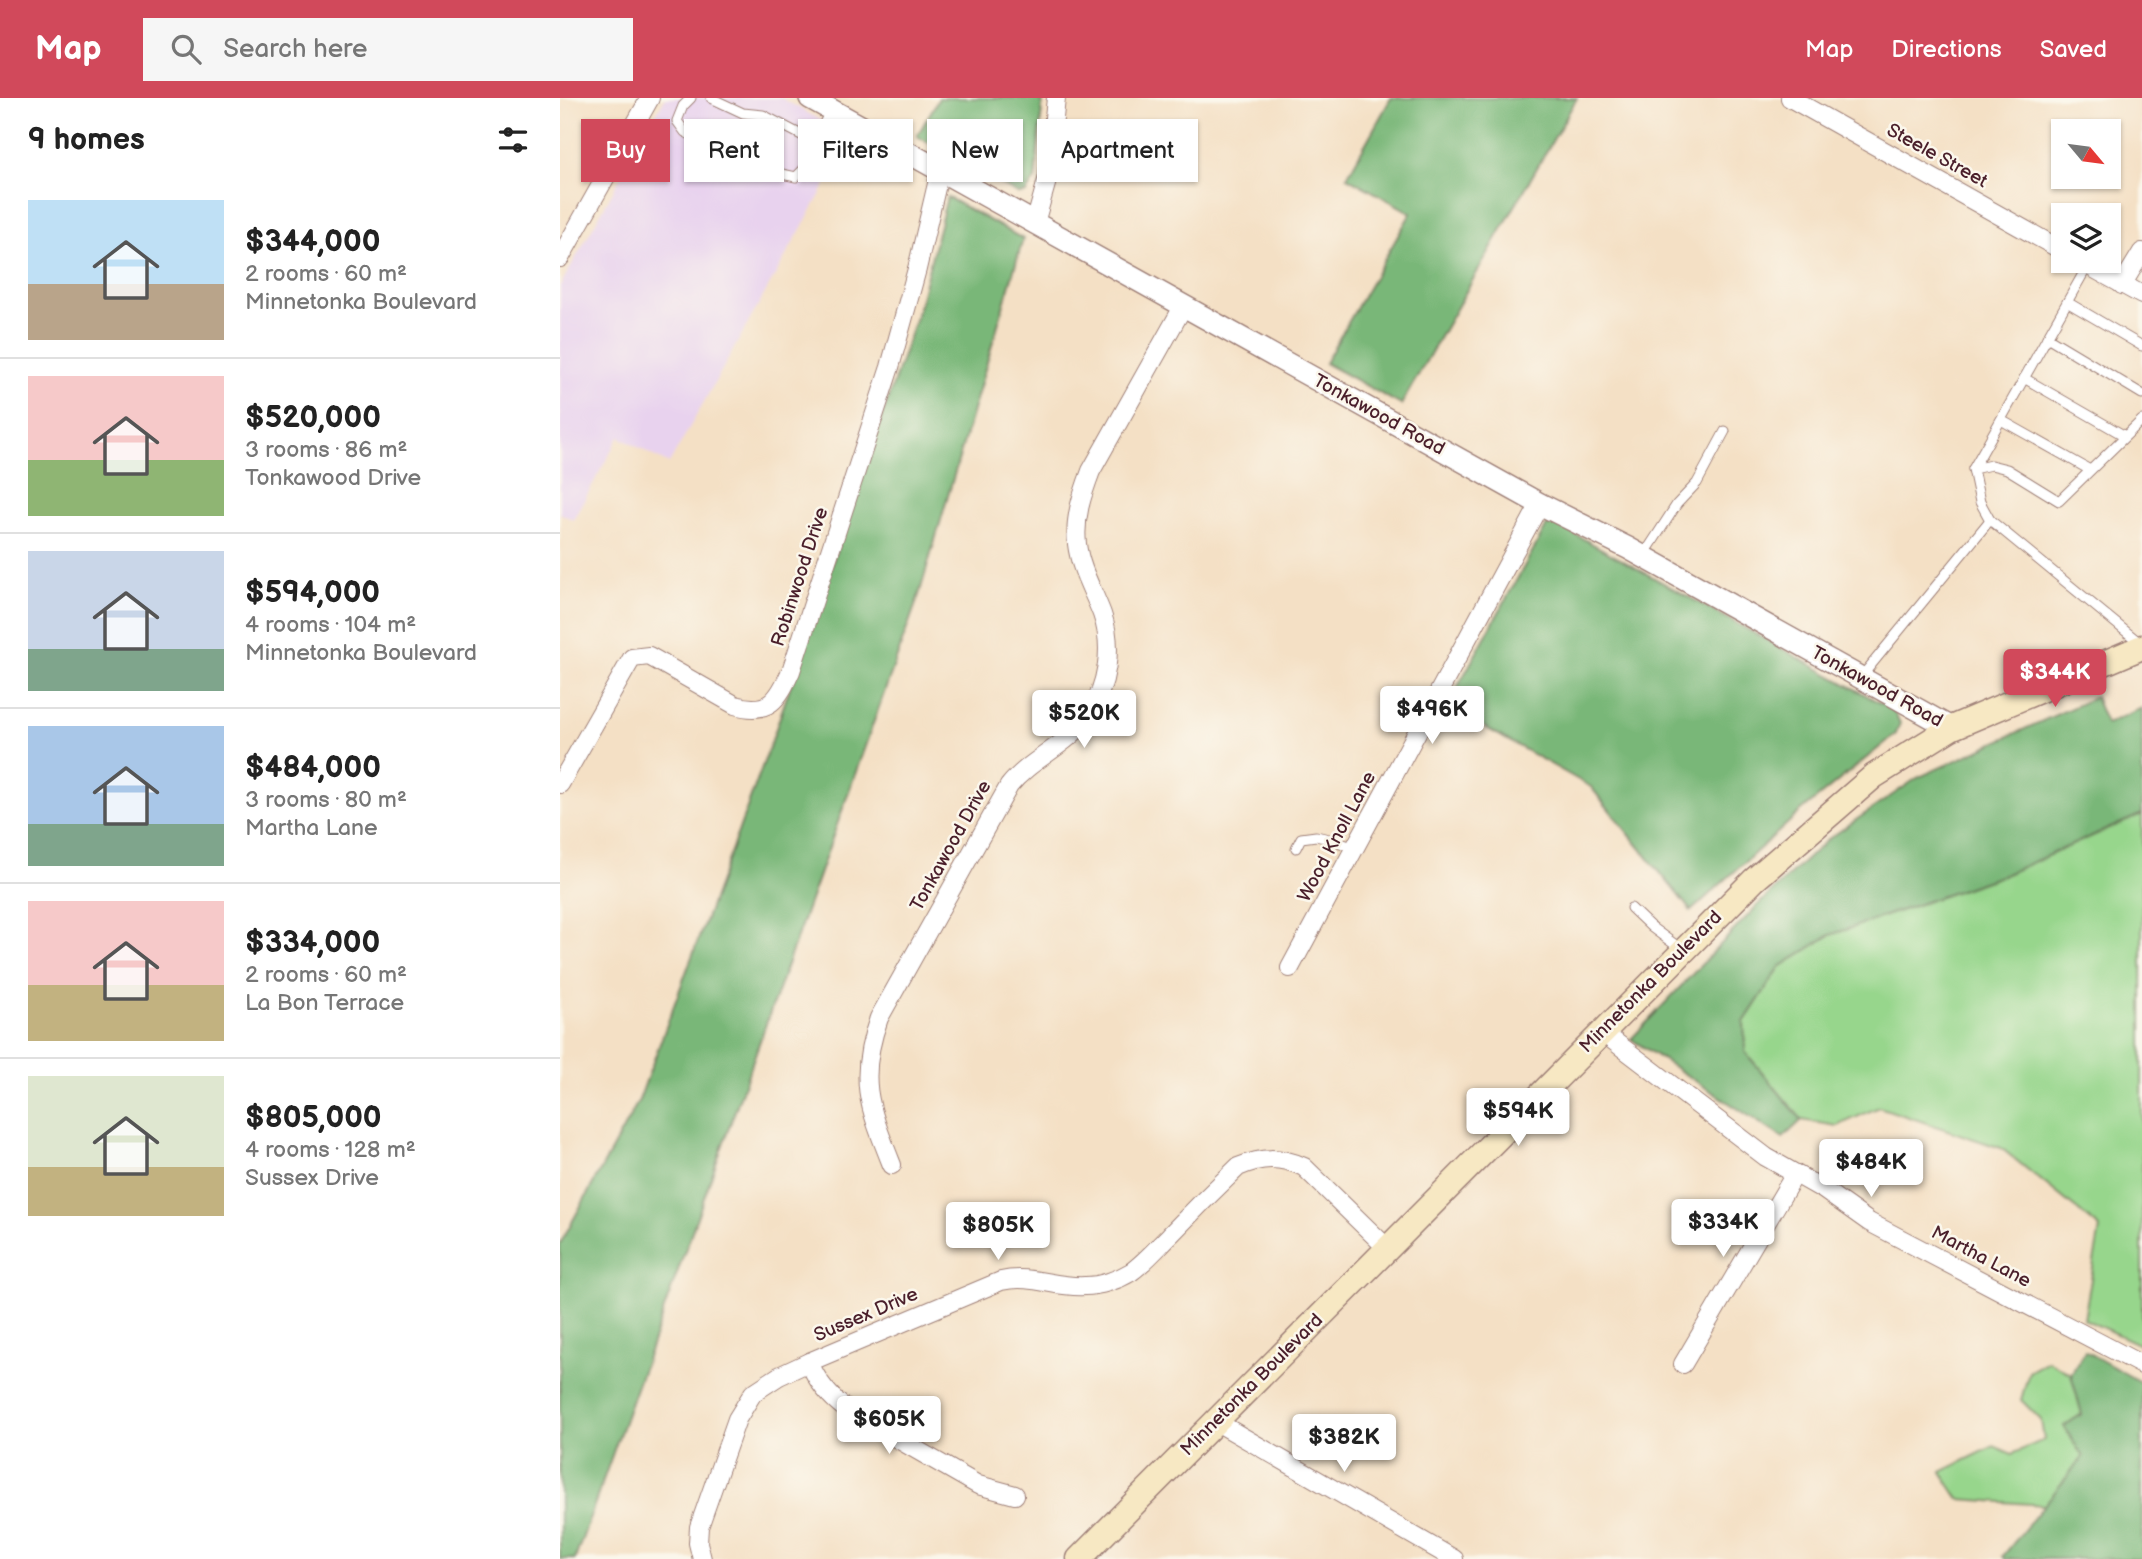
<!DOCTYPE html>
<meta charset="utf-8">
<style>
:root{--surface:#fff;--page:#f6f6f6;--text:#222;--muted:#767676;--line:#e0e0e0;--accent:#d1495b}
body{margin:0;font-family:"Balsamiq Sans",sans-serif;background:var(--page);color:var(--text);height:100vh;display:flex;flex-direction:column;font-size:26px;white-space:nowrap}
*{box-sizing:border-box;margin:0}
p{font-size:23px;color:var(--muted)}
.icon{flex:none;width:38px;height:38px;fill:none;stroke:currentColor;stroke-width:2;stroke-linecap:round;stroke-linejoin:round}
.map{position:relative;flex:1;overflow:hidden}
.panel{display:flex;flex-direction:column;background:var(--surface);width:560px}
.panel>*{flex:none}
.hud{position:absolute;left:21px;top:21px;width:665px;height:63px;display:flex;gap:14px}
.needle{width:46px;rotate:119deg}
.tools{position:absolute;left:1491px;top:21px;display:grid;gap:14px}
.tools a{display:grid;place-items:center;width:70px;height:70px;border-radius:0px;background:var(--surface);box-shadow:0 2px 5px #0004;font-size:35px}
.price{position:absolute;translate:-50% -60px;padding:0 16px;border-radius:7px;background:#fff;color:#222;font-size:23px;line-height:46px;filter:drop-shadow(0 2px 4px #0008)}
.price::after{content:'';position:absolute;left:50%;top:42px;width:21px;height:16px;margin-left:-10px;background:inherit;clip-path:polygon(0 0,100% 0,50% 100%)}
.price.selected{background:var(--accent);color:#fff}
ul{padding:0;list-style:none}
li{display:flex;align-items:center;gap:21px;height:175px;padding:0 28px}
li+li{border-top:2px solid var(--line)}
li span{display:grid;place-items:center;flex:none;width:196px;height:140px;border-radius:0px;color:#555}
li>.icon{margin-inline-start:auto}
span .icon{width:84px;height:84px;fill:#fffc;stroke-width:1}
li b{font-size:30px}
h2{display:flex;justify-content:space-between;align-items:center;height:84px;padding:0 28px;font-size:30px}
.pill{padding:0 24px;border-radius:0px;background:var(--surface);box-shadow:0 2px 5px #0004;font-size:24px;line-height:63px}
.pill.selected{background:var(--accent);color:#fff}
header{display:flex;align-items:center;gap:42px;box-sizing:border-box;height:98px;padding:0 35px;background:var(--accent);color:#fff}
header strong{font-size:33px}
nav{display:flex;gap:38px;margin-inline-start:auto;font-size:24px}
.search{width:490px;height:63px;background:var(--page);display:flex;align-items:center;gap:18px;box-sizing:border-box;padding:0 24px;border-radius:0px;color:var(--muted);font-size:26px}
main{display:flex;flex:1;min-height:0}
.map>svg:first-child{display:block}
.built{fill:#e8d2ee}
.green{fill:#97d68c;stroke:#707a5c;stroke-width:2}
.forest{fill:#79b778;stroke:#626b52;stroke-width:2}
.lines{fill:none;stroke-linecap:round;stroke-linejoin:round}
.service-casing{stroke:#9f8078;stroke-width:11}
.minor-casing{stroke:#9f8078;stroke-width:20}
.tertiary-casing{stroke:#9f8078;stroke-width:24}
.secondary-casing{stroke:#9f8078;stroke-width:27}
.service{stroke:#fff;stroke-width:9}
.minor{stroke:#fff;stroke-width:18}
.tertiary{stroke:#fff;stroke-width:21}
.secondary{stroke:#f7e8c3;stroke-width:24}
.labels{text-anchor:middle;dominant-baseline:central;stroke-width:5;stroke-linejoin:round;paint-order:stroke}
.street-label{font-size:19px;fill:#4a1f2b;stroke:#fbf7ec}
</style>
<header>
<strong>Map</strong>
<div class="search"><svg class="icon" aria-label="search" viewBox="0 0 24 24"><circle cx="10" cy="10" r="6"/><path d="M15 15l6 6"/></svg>Search here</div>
<nav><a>Map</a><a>Directions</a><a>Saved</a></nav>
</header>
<main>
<section class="panel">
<h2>9 homes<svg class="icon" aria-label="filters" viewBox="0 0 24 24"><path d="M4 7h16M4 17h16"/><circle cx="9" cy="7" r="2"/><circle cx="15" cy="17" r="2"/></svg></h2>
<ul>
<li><span style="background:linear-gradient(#bfe0f5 60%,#b9a48a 0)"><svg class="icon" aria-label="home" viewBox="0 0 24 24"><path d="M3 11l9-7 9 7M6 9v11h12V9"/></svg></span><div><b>$344,000</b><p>2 rooms · 60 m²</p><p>Minnetonka Boulevard</p></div></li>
<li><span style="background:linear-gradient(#f6c9c9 60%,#8fb573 0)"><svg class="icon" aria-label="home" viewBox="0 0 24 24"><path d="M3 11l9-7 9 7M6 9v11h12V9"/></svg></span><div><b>$520,000</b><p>3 rooms · 86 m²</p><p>Tonkawood Drive</p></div></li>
<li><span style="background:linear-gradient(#c9d6e8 70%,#7fa58c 0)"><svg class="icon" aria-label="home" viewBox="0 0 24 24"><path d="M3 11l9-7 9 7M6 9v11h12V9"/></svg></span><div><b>$594,000</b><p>4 rooms · 104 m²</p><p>Minnetonka Boulevard</p></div></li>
<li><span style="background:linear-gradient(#a9c7e8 70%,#7fa58c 0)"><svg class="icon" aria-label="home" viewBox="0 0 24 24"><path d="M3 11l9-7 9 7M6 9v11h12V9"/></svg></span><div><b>$484,000</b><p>3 rooms · 80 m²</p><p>Martha Lane</p></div></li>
<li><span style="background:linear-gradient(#f6c9c9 60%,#c2b280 0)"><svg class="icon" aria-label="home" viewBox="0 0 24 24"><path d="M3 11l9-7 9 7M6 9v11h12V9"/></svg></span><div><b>$334,000</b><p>2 rooms · 60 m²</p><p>La Bon Terrace</p></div></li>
<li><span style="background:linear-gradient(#dfe7d0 65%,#c2b280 0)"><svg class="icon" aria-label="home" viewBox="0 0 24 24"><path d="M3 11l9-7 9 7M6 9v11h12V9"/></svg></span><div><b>$805,000</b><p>4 rooms · 128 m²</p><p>Sussex Drive</p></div></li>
</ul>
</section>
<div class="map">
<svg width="1582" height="1461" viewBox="0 0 1582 1461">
<rect width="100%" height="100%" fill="#fbf7ec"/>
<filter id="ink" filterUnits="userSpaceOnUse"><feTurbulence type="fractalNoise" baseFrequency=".0143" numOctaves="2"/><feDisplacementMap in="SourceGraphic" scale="14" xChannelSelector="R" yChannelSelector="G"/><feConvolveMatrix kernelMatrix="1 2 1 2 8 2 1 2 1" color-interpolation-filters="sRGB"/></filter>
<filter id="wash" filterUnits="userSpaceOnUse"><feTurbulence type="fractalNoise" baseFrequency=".00686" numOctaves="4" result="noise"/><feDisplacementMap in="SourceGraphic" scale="28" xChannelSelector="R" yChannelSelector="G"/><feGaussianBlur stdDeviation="1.57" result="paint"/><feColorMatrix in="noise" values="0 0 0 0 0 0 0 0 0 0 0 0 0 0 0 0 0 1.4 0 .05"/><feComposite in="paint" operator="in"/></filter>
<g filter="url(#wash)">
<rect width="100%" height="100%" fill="#f4e0c5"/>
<polygon class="built" points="105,0 221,0 292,40 109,366 59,339 13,422 0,415 0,188"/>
<g class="green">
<polygon points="1582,716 1582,1248 1524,1221 1540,1130 1441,1050 1319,1009 1277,1028 1242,1022 1185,954 1184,924 1220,869 1270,837 1446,776"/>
<polygon points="1488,1263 1511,1276 1522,1316 1504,1328 1523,1359 1485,1407 1399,1401 1381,1374 1434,1348 1452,1356 1484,1342 1481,1322 1461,1302 1469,1274"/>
</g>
<g class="forest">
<polygon points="379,0 483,0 475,81 466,95 458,96 357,38"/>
<polygon points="831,0 1017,0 841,307 765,265 851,115 787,79"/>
<polygon points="387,99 463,141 359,497 15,1461 0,1461 0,1146 79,1002 212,642 357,216"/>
<polygon points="995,425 1333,612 1340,625 1336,636 1239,715 1131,813 1031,689 887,608 987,427"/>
<polygon points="1535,599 1546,626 1582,610 1582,716 1446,776 1270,837 1220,869 1184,924 1185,954 1242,1022 1223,1040 1071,941 1197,808 1267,742 1357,680"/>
<polygon points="1525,1253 1582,1285 1582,1461 1445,1461 1443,1458 1523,1359 1504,1328 1522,1316 1511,1276"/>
</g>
</g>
<g filter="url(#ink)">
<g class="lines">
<defs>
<g id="service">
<polyline points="131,0 123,8 117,23 125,34 151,48 173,48 222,76 236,79 249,66 254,54 256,40 271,12"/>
<polyline points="151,0 183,15 203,17 249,41 256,40"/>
<polyline points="1507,204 1582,248"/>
<polyline points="1487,239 1582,296"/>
<polyline points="1464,280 1565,338"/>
<polyline points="1441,322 1530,372"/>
<polyline points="1413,371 1528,167"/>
<polyline points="1084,457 1117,406 1137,385 1165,333"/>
<polyline points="1580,545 1430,422 1420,404 1413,371 1431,367 1447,371 1499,403 1582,322"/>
<polyline points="1302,578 1430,422"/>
<polyline points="736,750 741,740 756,738 769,741 795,750"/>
<polyline points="1071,810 1091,829 1121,851"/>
</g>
<g id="minor">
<polyline points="1230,0 1503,153"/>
<polyline points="475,125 488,79 496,0"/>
<polyline points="0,160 90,0"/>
<polyline points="1520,163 1582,197"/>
<polyline points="1562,187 1582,154"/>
<path d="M0,686L72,560L89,558L175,607C209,617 218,602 231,573L330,269L357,171L380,73"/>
<polyline points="730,870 980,406"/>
<polyline points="1042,934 1206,1059 1264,1092 1309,1124 1582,1267"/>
<path d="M332,1067C309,1009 297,981 319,920L449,688C471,660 508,648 528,618C547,588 554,550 542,516C533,492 520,471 517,446C514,420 522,397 531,373L623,209"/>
<path d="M249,1264C258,1285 269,1298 287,1312L418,1387L455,1397"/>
<polyline points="1123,1266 1235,1076"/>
<polyline points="655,1323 894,1461"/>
<path d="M142,1461L138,1445L139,1429L177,1321L193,1295L219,1278L249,1264L441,1183C472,1176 495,1190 525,1188C540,1188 558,1182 571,1174C585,1164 597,1150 610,1137C632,1114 655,1091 678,1069C702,1059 719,1058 744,1069L827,1150"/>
</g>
<polyline id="tertiary" points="250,0 980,406 1068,450 1391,630"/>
<polyline id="secondary" points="519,1461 1194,782 1314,678 1391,630 1582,549"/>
</defs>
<use href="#service" class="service-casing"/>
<use href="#minor" class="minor-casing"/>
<use href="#tertiary" class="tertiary-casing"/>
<use href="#secondary" class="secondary-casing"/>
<use href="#service" class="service"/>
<use href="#minor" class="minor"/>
<use href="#tertiary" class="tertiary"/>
<use href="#secondary" class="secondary"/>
</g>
</g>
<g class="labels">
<g class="street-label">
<text transform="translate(1377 58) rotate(29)">Steele Street</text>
<text transform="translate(819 317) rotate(29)">Tonkawood Road</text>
<text transform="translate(240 479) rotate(-72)">Robinwood Drive</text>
<text transform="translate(1317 589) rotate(29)">Tonkawood Road</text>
<text transform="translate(777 739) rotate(-62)">Wood Knoll Lane</text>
<text transform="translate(391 748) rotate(-61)">Tonkawood Drive</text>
<text transform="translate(1091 884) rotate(-45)">Minnetonka Boulevard</text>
<text transform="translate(1421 1159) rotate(28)">Martha Lane</text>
<text transform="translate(306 1217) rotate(-23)">Sussex Drive</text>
<text transform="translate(692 1287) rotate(-45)">Minnetonka Boulevard</text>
</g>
</g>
</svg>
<div class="tools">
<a><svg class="needle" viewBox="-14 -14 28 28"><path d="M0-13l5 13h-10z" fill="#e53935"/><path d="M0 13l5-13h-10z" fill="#767676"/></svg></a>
<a><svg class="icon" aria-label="layers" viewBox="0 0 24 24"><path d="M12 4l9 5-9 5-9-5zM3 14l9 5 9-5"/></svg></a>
</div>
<b class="price selected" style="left:1495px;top:611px">$344K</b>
<b class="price" style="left:872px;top:648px">$496K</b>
<b class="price" style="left:524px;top:652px">$520K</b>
<b class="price" style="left:958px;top:1050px">$594K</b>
<b class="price" style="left:1311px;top:1101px">$484K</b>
<b class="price" style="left:1163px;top:1161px">$334K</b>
<b class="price" style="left:438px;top:1164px">$805K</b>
<b class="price" style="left:329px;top:1358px">$605K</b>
<b class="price" style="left:784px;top:1376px">$382K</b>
<div class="hud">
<a class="pill selected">Buy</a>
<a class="pill">Rent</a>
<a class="pill">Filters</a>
<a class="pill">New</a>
<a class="pill">Apartment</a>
</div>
</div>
</main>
